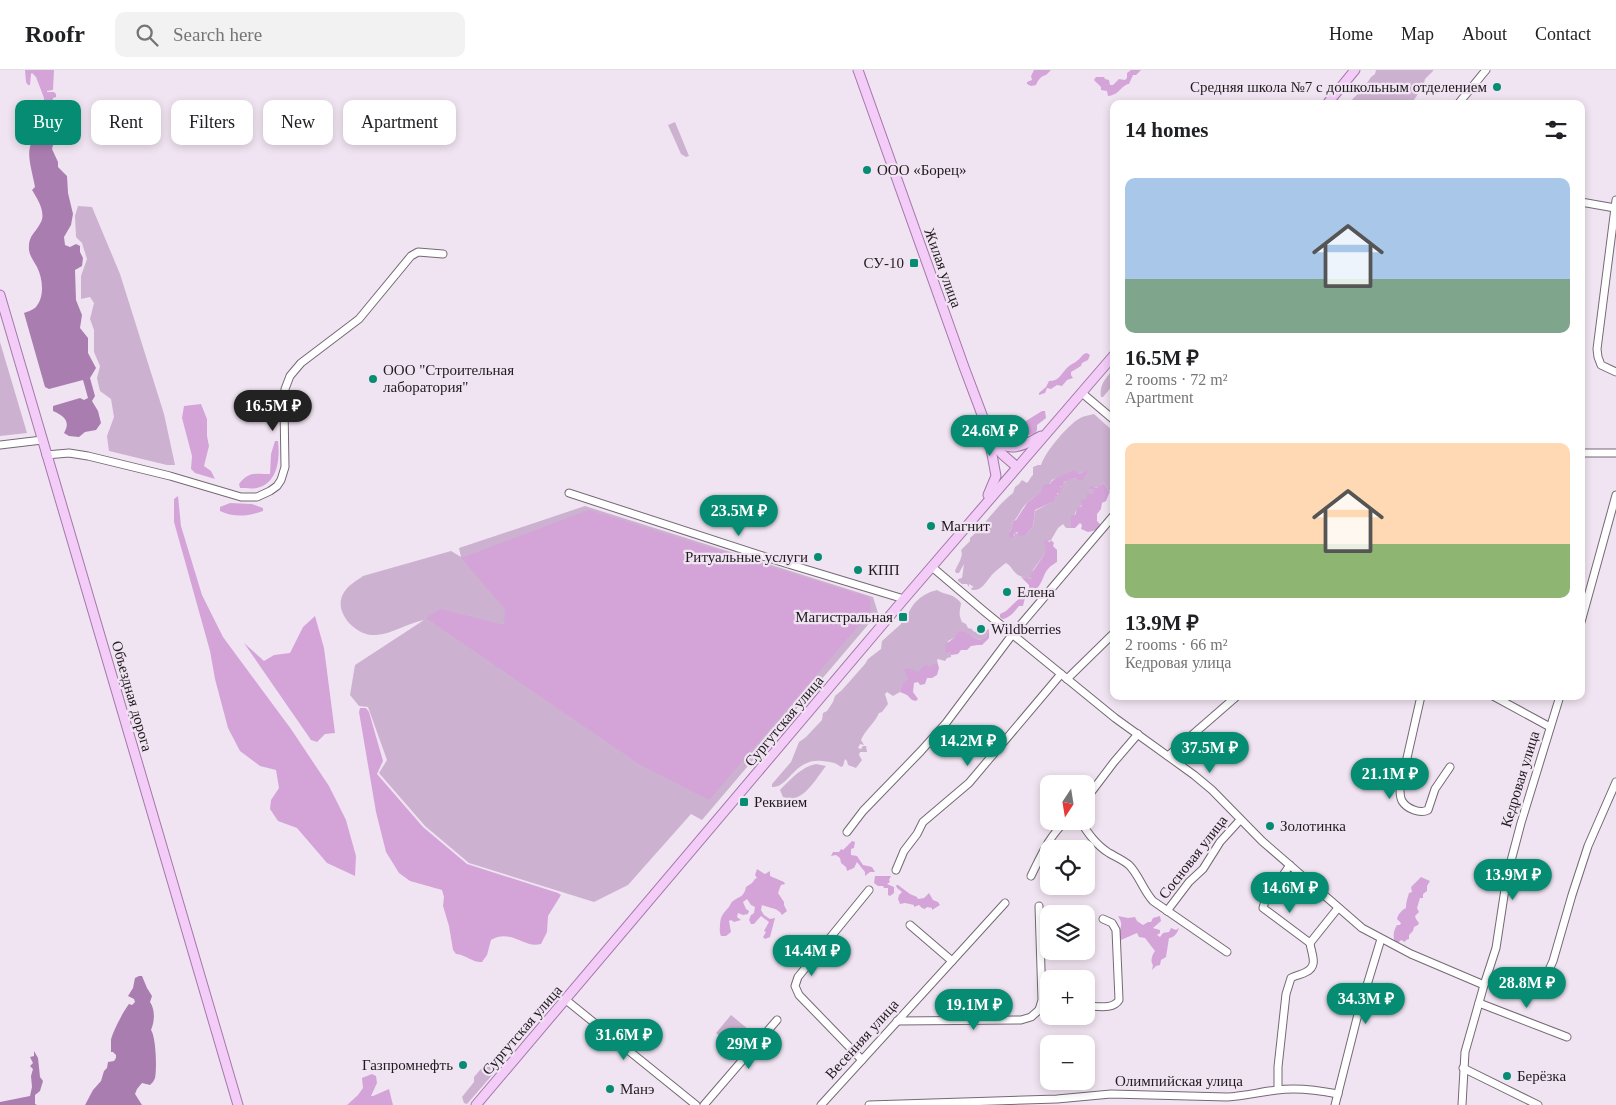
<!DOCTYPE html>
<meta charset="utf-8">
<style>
:root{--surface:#fff;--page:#f2f2f2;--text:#202124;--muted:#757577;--line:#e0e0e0;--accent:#058c73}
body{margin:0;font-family:Georgia,serif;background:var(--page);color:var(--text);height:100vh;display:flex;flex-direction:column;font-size:19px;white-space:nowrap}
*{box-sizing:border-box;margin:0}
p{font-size:16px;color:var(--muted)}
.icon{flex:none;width:28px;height:28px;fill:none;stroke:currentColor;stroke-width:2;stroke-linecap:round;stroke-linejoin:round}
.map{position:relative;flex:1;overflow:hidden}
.details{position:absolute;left:1110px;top:30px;width:475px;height:600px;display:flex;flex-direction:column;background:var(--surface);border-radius:10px;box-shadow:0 2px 8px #0003}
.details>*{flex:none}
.hud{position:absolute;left:15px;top:30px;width:475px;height:45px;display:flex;gap:10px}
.needle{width:32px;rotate:192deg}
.tools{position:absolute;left:1040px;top:705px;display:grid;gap:10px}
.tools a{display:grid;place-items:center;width:55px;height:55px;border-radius:10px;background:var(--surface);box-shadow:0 2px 8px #0003;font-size:25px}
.price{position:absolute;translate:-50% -42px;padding:0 11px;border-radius:18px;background:var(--accent);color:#fff;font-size:16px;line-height:32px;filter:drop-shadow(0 1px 2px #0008)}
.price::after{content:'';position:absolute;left:50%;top:30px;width:15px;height:11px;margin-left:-8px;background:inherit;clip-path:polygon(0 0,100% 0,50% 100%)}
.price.on{background:#222;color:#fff}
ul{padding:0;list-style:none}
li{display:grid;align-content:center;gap:10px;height:265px;padding:0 15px}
li span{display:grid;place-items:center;height:155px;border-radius:10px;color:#555}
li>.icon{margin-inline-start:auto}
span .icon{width:90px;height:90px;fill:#fffc;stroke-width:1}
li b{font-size:21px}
h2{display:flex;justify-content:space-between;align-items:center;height:60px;padding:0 15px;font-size:21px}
.chip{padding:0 18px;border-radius:10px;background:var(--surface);box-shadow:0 2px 8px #0003;font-size:18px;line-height:45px}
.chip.on{background:var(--accent);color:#fff}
header{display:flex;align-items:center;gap:30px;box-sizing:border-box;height:70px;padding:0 25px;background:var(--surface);border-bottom:1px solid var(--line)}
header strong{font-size:24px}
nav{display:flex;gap:28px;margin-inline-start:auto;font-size:18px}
.search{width:350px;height:45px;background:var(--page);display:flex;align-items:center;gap:12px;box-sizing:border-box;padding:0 18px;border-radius:10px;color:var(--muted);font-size:19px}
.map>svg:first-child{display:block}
.green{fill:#cdb1d0;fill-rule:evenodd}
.forest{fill:#d4a4d9}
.water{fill:#aa7db0}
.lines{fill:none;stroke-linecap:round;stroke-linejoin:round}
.minor-casing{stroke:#746975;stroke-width:9}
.major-casing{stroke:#a478a9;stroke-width:11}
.minor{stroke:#fff;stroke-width:7}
.major{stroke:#f3ccf8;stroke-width:9}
.poi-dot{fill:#058c73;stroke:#f1e4f2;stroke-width:2}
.labels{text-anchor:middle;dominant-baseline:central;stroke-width:4.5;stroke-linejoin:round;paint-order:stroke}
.poi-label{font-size:15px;fill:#1f1a1f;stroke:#f1e4f2;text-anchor:start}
.street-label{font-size:15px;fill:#1f1a1f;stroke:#f1e4f2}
</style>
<header>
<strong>Roofr</strong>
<div class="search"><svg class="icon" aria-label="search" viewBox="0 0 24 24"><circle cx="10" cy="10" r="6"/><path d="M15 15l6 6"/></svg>Search here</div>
<nav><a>Home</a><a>Map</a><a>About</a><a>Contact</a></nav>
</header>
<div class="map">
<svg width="1616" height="1035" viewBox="0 0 1616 1035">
<rect width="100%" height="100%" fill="#f1e4f2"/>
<g class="green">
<polygon points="1376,0 1433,0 1433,1 1425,9 1423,17 1411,34 1348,34 1365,16 1371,7 1375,4"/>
<polygon points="675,52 689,86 686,87 681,84 668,55"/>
<polygon points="78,136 92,137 120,204 164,344 175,395 167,395 109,381 107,366 114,347 111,329 100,321 97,308 100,296 94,282 94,260 90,249 94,233 90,227 81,229 81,206 87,189 82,173 76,167 75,146"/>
<polygon points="0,272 27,363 0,366"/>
<path d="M1114,298V314L1103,327H1101C1099,313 1107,308 1114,298Z"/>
<path d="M1094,344L1114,362V420H1108L1104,413L1098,417L1089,419L1094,421V424H1089L1087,429L1075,443L1071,458H1066L1063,454L1058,458L1051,470L1048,471L1044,485L1033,500L1032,509C1029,508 1024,508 1020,506C1013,503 1012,496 1006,493C1003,495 992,504 991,506C985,513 982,521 972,520L971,518L974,517L969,514V517L967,514H962L958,511V509L962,508L964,494L959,503H956L955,501C957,495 964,487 961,480L970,471V468C985,455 997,435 1013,423L1015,417L1019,414L1022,410L1027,413C1030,410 1030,407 1033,405V397L1038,395H1041C1045,382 1069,353 1082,347C1085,346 1090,345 1094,344ZM1085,401L1077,409L1075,408C1068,410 1060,412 1060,421L1051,432L1035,441L1033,456L1026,465L1015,463L1014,466L1009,462L1011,460L1013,451L1015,450C1019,445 1022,437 1027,433C1035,426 1047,420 1052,410L1071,402L1079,404Z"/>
<path d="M585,436L873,527L878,543L702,750L691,744L628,815L594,832L469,793L425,756L379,703L387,690L368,637L359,636L350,625L355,595L424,550C408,553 392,564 376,565C357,567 333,543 343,524C347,516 356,511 363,506L451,481L461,487L459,478Z"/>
<path d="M937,520C946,526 952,522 961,533C960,542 958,543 962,552L966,554L968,558L972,559L973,561L978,563L989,559L986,567L979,570L972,566L958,563L954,568L948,571L947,582H949L951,585V587L947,588L945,591L938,589L937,590L938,594L918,603L913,602L906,612L902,615L900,622L893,626L887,622L885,624L888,634L882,642L879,643C875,653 865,660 861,670L864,675L860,674L858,678L861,679L863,676H866L867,682H860L859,685L862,690L856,698L848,695L847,691L845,689L843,696L841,697C835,692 830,692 822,691C794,688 789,718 772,717V714L791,692L799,672L806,667L822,650L823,643L827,641L833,632L835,626L842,620L865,594L868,589L881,579L882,571L901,554L902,551L907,548C910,534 923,523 937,520Z"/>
<path d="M816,694L826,696C816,708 802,736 783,727L780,720C791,709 801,697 816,694Z"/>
<polygon points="731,945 754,964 740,982 716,963"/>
<polygon points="492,990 497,992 500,996 467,1034 464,1033 462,1027 474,1012 474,1007 486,993"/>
</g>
<g class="forest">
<polygon points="25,0 54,0 53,20 47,21 47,22 54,22 56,24 56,27 53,28 52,42 46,40 44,37 44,28 36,7 32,3 31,4 30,15 28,15 26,12"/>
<path d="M1034,0H1051L1046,5C1041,6 1038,10 1036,15L1031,16L1027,14V12L1032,10L1031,6Z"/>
<path d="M1131,0H1141L1136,5H1133L1129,14C1121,15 1120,25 1108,26L1107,21L1101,20V17L1094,10L1096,7H1104L1105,9L1109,10L1110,15H1113L1119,9L1125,10L1127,8V3Z"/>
<path d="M1087,283L1090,285L1088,290L1082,293L1081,296L1071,302V305L1073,308L1067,310L1062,316L1057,315L1051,319L1047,318L1045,323L1039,325V323L1046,317L1049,311C1060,311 1061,303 1068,297C1071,294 1075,293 1078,290C1082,287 1082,284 1087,283Z"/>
<polygon points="201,334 207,349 207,366 209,376 204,396 211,401 215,409 195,403 191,399 192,386 182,348 184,336"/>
<path d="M1042,341H1045L1046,348L1037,355V360L1035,364L1028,365L1029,368L1021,373C1016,371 1013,368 1013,362L1016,359H1019L1021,354Z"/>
<path d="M275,371H278C280,389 278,413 257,418C252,419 245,418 240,418L239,414C249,401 255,404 270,404L271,384Z"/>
<path d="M1074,400L1079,404L1087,400V403L1083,409L1079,411L1075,408L1064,412L1063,415L1060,417L1063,418L1060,421L1061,423H1057L1058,426L1055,427L1054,431L1035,440L1033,456L1026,465L1019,466L1017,462L1015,463L1012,468L1009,467V462L1011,460L1013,451L1016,450L1027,433L1042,421V418L1045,414H1050C1053,407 1067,404 1074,400Z"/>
<polygon points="1104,413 1108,420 1110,421 1106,431 1102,433 1101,439 1097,444 1097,451 1100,454 1097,460 1088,462 1081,459 1082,455 1080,453 1075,458 1071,458 1071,446 1075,445 1078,438 1082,436 1081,430 1087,429 1087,424 1094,424 1094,421 1089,419 1089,417 1092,416 1096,418"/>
<polygon points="178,426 181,456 202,525 223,567 291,659 329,716 346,750 356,786 355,806 327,793 297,758 278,751 270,739 271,730 279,718 276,700 260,696 240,681 228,658 215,609 210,581 174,452 174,429"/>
<path d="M230,433L252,434L263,438V441C249,446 234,448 220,441V437Z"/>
<polygon points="589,440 868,527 871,533 870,542 709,730 639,694 426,548 440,539 504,555 505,539 461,488"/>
<path d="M1045,470L1050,472L1051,470L1054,473L1053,476L1057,480V492C1043,500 1046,505 1039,516C1037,518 1035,521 1034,523H1031L1025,528L1023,536H1019C1015,541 1009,549 1002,549L1000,547V544L1006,541L1029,519V515L1021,507L1032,509L1031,504L1044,485L1046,475L1044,473Z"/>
<polygon points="315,546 324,578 335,663 325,664 317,672 311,670 244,573 264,591 274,585 290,583 303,557"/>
<polygon points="989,559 989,568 982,575 978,575 971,576 967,580 961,580 958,584 951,585 949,582 945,583 946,574 954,568 959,561 965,562 979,570 986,567"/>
<polygon points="935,594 938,594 939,598 937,605 932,608 927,608 925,614 920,615 918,612 914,613 913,622 918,629 916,631 912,630 907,625 900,622 902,614 908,609 904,600 907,598 918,602 925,595 930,597"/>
<path d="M360,638H366L369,642L383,691L377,704L423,757L467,794L558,823L561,825L548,846L547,862L541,874C524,879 511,858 491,870L487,885L482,892C473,893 467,885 456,884L453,880L449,856L443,836L444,827L442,820L410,811L399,803L386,782L376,742L359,642Z"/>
<polygon points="852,771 855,772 854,778 851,779 851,785 857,786 863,795 872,797 875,802 870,802 865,806 865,802 857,792 854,798 847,801 846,797 841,793 840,788 836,785 831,786 833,782 839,782 841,779 843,780"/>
<path d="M757,799L765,804L770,801V806L784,812L785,814L781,815L778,823L784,832V835L787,841L782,845C779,838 769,838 762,835L761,840L764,845L770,849L775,848L770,867L765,869L763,867L766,862L764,861L769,852L761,846L754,854H751L749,850L751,845L754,843L755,837L751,835L747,829L743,832L746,839L749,841L748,844L743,845L738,843L737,847L741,850L734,852L731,850L729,851L731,862L726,866H721C719,861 720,859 720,854C721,845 723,844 728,838C730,836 731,832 733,831C740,826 744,827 746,817L752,813L755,809L757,808L755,805Z"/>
<polygon points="875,806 891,806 889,810 890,812 887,814 894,817 894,823 890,826 888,825 888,818 884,818 883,816 878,816 874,813"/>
<path d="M1421,807L1430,811L1427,816V821L1423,824V828H1420L1417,838L1419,842L1415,846L1416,849L1419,853L1418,855L1414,857L1413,861L1409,865V869L1406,870L1405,872L1401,870L1398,873H1395C1393,867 1393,861 1397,855H1400L1401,853L1397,849C1398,844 1402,840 1406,838C1406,832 1407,830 1409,823L1412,822L1411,817Z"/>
<polygon points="896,815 898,815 910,824 917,827 918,829 924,828 929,823 933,830 938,832 940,835 932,840 932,838 927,837 925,839 922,838 919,835 914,837 914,835 905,833 900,834 898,829 899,825 902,822 897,818"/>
<path d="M1118,846L1128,848L1135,847L1137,851L1143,855L1148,852H1151L1153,848L1160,846L1161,851L1153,858L1160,860V863L1157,865L1160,867L1163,863L1169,862L1171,858L1176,860L1179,858C1178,862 1174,868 1169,868L1166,887L1161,890L1160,895L1156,896L1152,900L1153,895C1150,891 1152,885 1155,881L1145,868L1139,867L1137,863L1121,870C1119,864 1120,861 1121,856C1122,852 1119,848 1118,846Z"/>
<polygon points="372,1004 376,1006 377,1013 371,1026 373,1026 389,1019 393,1035 347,1035 358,1025 363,1018 362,1008"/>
</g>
<g class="water">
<path d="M39,59L49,63L53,75L52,79L58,92V97L67,106L68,123L73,144L71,155L64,167L65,175L70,177L76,174L80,176V182L83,188L82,196L75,200L76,230L82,245L80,258L88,268V283L96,298L90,308L95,326L92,331L98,341L101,353L96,360L85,362L79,367L69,366L64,363C71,351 64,346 53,341V336L80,328L84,330L88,328L83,310L49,319L45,317L24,243C27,242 32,240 35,238C45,228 43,209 37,197C34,191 30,187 29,180C28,165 35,164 41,152C46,142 37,128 32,120L35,117C33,105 27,87 30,77C31,72 37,65 39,59Z"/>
<path d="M139,906H142L147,918L152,926L150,932C155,939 155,951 151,960C156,967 157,999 155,1008C154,1011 152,1013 150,1015L142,1013L137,1019L135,1024L142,1035H85L93,1020L101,1011L104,1001L107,998L108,992L114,991L116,988V985L113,982H111C111,978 111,974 111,970C112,963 124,940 129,934L132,935L135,932L134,929L128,926L133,918L135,908Z"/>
<polygon points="34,981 38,988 40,1007 43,1011 40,1021 35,1025 35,1034 37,1035 0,1035 0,1032 30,1026 32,1017 31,1006 33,999 30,996 33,993 30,987 34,986"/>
</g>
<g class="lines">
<defs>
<g id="minor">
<polyline points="1458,34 1486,0"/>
<polyline points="1616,130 1597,279 1598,287 1601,295 1616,302"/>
<polyline points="1581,132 1615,138"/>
<polyline points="1082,323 1114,350"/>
<polyline points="0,375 42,370"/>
<polyline points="1581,383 1616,383"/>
<polyline points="46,385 69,383 88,386 170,406 241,427 257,427 270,421 277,416 281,410 285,397 284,337 285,319 290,306 301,293 359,249 411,186 418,182 443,184"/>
<polyline points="569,423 775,490 904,529"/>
<polyline points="932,497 985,542 1115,648 1194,705 1212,720 1262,771 1362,858 1411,884 1484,915"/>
<polyline points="1581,552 1616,425"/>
<polyline points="1067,609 1114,563"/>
<path d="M1421,626L1400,719C1400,723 1400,727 1402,731C1407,739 1420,744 1428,740L1435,719L1450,697"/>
<polyline points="1493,626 1550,657"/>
<polyline points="1168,686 1237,626"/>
<polyline points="1086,729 1114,692 1138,664"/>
<path d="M1080,751C1088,763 1096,775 1109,783C1116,787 1123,790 1129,795C1139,805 1143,820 1153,831L1227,882"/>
<polyline points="847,762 863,741 921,681 946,653 1012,565 1114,445"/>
<polyline points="1290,795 1265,831 1263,838 1310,873 1338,838"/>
<polyline points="896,800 904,781 917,764 923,752 969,713 1061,604"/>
<path d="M1031,806C1041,786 1049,766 1066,751"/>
<polyline points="1167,841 1189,812 1203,799 1220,772 1240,750"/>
<polyline points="910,855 952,891"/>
<polyline points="1540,920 1553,891 1572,825 1588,776 1616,712"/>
<polyline points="566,930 696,1035"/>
<polyline points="1479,933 1567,967"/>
<path d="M1086,936C1097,936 1113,940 1119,930L1116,860L1112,853L1103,849"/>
<polyline points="1039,940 1042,930 1039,836"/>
<polyline points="897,951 1021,950 1031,947 1039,940"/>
<polyline points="862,990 799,925 795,916 798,907 869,820"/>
<polyline points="1463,998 1538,1035"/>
<path d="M1278,1019V997L1286,924L1291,908C1296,905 1301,905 1306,902C1319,896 1311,883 1310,873"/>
<polyline points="704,1035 777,950"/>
<polyline points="821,1035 1005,833"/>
<path d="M869,1035L1057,1029L1111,1024L1227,1027C1244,1026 1260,1022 1277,1020C1297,1017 1318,1020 1338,1024"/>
<polyline points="1335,1035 1357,948 1381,869"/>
<polyline points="1462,1035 1465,982 1484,915 1496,878 1507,806 1521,753 1560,626"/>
</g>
<g id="major">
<polyline points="858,0 964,297 987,358 996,376 1002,384 1017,397"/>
<polyline points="1327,34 1355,0"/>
<polyline points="0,225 238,1035"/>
<path d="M995,368C1008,385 1027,374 1041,366"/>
<polyline points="988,425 996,406 989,368"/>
<polyline points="476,1035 904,529 1114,285"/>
</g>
</defs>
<use href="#minor" class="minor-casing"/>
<use href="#major" class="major-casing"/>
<use href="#minor" class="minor"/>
<use href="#major" class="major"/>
</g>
<g class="poi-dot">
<circle cx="1497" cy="17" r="5"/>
<circle cx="867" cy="100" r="5"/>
<rect x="909" y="188" width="10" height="10" rx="2.5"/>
<circle cx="373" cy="309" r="5"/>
<circle cx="931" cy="456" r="5"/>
<circle cx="818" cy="487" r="5"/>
<circle cx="858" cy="500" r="5"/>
<circle cx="1007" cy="522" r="5"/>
<rect x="898" y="542" width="10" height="10" rx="2.5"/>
<circle cx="981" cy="559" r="5"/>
<rect x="739" y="727" width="10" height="10" rx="2.5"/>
<circle cx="1270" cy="756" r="5"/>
<circle cx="463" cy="995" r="5"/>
<circle cx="1507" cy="1006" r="5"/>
<circle cx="610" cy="1019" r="5"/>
</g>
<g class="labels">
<g class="poi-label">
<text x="1487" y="17" text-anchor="end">Средняя школа №7 с дошкольным отделением</text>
<text x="877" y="100">ООО «Борец»</text>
<text x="904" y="193" text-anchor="end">СУ-10</text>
<text x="383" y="300">ООО "Строительная<tspan x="383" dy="17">лаборатория"</tspan></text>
<text x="941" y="456">Магнит</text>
<text x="808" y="487" text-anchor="end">Ритуальные услуги</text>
<text x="868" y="500">КПП</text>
<text x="1017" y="522">Елена</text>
<text x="893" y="547" text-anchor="end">Магистральная</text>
<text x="991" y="559">Wildberries</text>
<text x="754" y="732">Реквием</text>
<text x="1280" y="756">Золотинка</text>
<text x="453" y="995" text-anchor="end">Газпромнефть</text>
<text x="1517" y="1006">Берёзка</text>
<text x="620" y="1019">Манэ</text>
</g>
<g class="street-label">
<text transform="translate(943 198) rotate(70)">Жилая улица</text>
<text transform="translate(132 626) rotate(74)">Объездная дорога</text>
<text transform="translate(784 651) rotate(-50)">Сургутская улица</text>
<text transform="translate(1520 709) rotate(-73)">Кедровая улица</text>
<text transform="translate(1193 787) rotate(-52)">Сосновая улица</text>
<text transform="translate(522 960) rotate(-49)">Сургутская улица</text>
<text transform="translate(862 969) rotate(-48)">Весенняя улица</text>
<text x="1179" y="1011">Олимпийская улица</text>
</g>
</g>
</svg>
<div class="tools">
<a><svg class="needle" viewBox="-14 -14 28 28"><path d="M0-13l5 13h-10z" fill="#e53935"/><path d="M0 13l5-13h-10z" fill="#757577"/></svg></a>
<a><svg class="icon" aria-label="locate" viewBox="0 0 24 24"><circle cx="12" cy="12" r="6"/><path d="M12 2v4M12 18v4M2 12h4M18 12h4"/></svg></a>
<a><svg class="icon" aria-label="layers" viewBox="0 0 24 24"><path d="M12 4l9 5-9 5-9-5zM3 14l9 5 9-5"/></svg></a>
<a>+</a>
<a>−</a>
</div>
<b class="price on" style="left:273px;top:362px">16.5M ₽</b>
<b class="price" style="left:990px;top:387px">24.6M ₽</b>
<b class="price" style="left:739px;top:467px">23.5M ₽</b>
<b class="price" style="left:968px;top:697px">14.2M ₽</b>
<b class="price" style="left:1210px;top:704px">37.5M ₽</b>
<b class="price" style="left:1390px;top:730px">21.1M ₽</b>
<b class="price" style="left:1513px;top:831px">13.9M ₽</b>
<b class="price" style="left:1290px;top:844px">14.6M ₽</b>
<b class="price" style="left:812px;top:907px">14.4M ₽</b>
<b class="price" style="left:1527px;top:939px">28.8M ₽</b>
<b class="price" style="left:1366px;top:955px">34.3M ₽</b>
<b class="price" style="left:974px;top:961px">19.1M ₽</b>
<b class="price" style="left:624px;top:991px">31.6M ₽</b>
<b class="price" style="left:749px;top:1000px">29M ₽</b>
<div class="hud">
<a class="chip on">Buy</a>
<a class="chip">Rent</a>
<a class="chip">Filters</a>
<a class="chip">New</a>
<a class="chip">Apartment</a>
</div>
<section class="details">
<h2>14 homes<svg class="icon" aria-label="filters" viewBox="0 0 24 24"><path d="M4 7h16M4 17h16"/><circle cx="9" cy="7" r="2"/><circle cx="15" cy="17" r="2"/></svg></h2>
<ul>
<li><span style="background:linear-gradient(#a9c7e8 65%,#7fa58c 0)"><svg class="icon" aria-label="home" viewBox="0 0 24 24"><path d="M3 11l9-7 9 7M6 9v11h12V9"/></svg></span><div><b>16.5M ₽</b><p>2 rooms · 72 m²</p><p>Apartment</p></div></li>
<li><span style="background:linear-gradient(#ffd9b3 65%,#8fb573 0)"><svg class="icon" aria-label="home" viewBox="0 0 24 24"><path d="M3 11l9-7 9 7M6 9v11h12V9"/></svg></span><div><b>13.9M ₽</b><p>2 rooms · 66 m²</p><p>Кедровая улица</p></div></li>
</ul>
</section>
</div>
